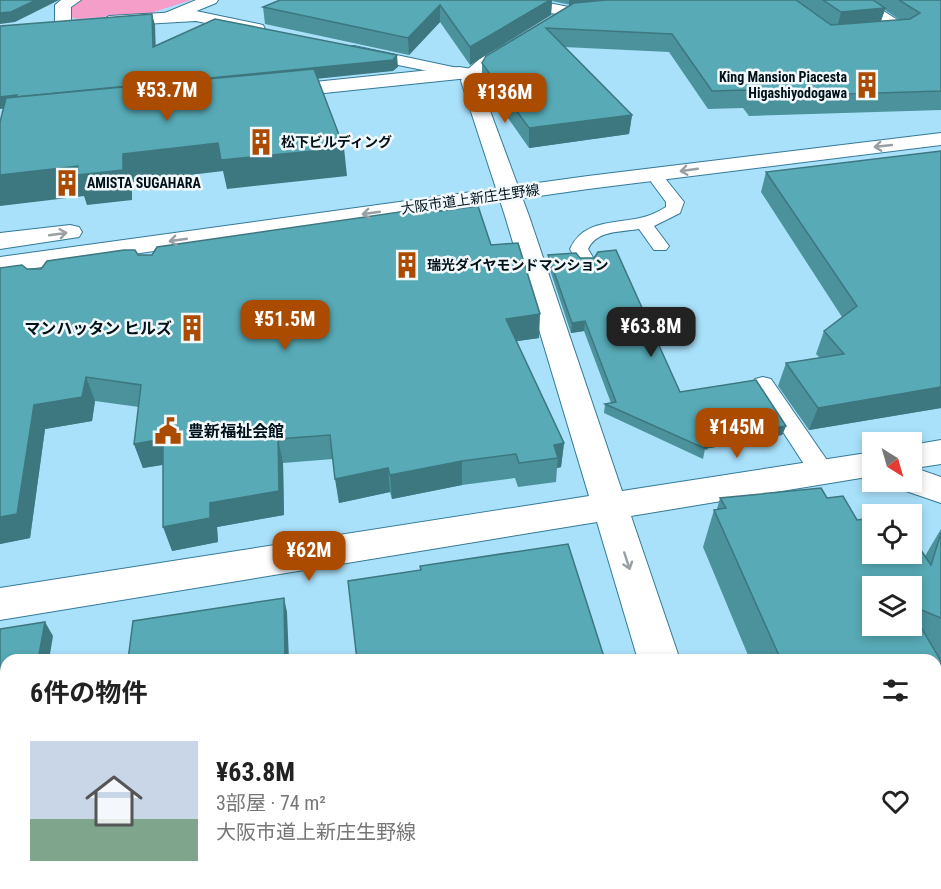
<!DOCTYPE html>
<html lang="ja">
<meta charset="utf-8">
<style>
:root{--surface:#fff;--page:#f6f6f6;--text:#222;--muted:#767676;--accent:#ab4b00}
body{margin:0;font-family:"Roboto Condensed","Noto Sans JP",sans-serif;background:var(--page);color:var(--text);height:100vh;display:flex;flex-direction:column;font-size:22px;white-space:nowrap}
*{box-sizing:border-box;margin:0}
p{font-size:20px;color:var(--muted)}
.icon{flex:none;width:33px;height:33px;fill:none;stroke:currentColor;stroke-width:2;stroke-linecap:round;stroke-linejoin:round}
.map{position:relative;flex:1;overflow:hidden}
.sheet{position:absolute;left:0px;top:654px;width:942px;height:236px;display:flex;flex-direction:column;background:var(--surface);border-radius:18px 18px 0 0;box-shadow:0 3px 9px #0003}
.sheet>*{flex:none}
.needle{width:39px;rotate:143deg}
.controls{position:absolute;left:862px;top:432px;display:grid;gap:12px}
.controls a{display:grid;place-items:center;width:60px;height:60px;border-radius:0px;background:var(--surface);box-shadow:0 3px 9px #0003;font-size:30px}
.price{position:absolute;translate:-50% -51px;padding:0 14px;border-radius:12px;background:var(--accent);color:#fff;font-size:20px;line-height:39px;filter:drop-shadow(0 2px 3px #0008)}
.price::after{content:'';position:absolute;left:50%;top:36px;width:18px;height:14px;margin-left:-9px;background:inherit;clip-path:polygon(0 0,100% 0,50% 100%)}
.price.on{background:#222;color:#fff}
ul{padding:0;list-style:none}
li{display:flex;align-items:center;gap:18px;height:150px;padding:0 30px}
li span{display:grid;place-items:center;flex:none;width:168px;height:120px;border-radius:0px;color:#555}
li>.icon{margin-inline-start:auto}
span .icon{width:72px;height:72px;fill:#fffc;stroke-width:1}
li b{font-size:26px}
h2{display:flex;justify-content:space-between;align-items:center;height:72px;padding:0 30px;font-size:26px}
.map>svg:first-child{display:block}
.green{fill:#f59eca}
.lines{fill:none;stroke-linecap:round;stroke-linejoin:round}
.lane-casing{stroke:#337a97;stroke-width:2}
.street-casing{stroke:#337a97;stroke-width:2}
.secondary-casing{stroke:#337a97;stroke-width:2}
.primary-casing{stroke:#337a97;stroke-width:2}
.lane{fill:#fff;fill-rule:evenodd}
.street{fill:#fff;fill-rule:evenodd}
.secondary{fill:#fff;fill-rule:evenodd}
.primary{fill:#fff;fill-rule:evenodd}
.wall{fill:#4b929d;fill-rule:evenodd}
.shaded-wall{fill:#3d777f}
.building{fill:#57aab6;stroke:#3d777f;stroke-width:1.5}
.oneway{stroke:#99a0a3}
.labels{text-anchor:middle;dominant-baseline:central;stroke-width:5;stroke-linejoin:round;paint-order:stroke}
.far-poi-label{font-size:14px;font-weight:bold;fill:#00111a;stroke:#f2f9fc;text-anchor:start}
.far-street-label{font-size:14px;fill:#00111a;stroke:#f2f9fc}
.poi-label{font-size:16px;font-weight:bold;fill:#00111a;stroke:#f2f9fc;text-anchor:end}
</style>
<div class="map">
<svg width="941" height="889" viewBox="0 0 941 889">
<rect width="100%" height="100%" fill="#a9e0fa"/>
<polygon class="green" points="81,0 191,0 151,13 78,19 71,17 71,5"/>
<g class="lines">
<defs>
<g id="lane">
<path d="M654,170L660,172L684,202L680,213L654,226L669,246L666,250H654L639,229C621,232 597,230 588,249L595,261L593,265H579L570,249C583,220 613,224 640,218C649,216 658,212 666,207V202L646,175Z"/>
<polygon points="763,377 771,379 831,466 834,472 831,478 822,481 813,478 752,384 755,379"/>
</g>
<g id="street">
<polygon points="61,0 81,0 71,7 71,25 63,30 55,25 55,5"/>
<polygon points="847,0 866,0 912,29 904,34 870,36 868,32 870,28 887,26"/>
<polygon points="196,11 263,25 265,29 257,34 196,21 109,26 101,21 109,16"/>
<polygon points="519,38 525,39 528,43 525,47 490,67 479,81 529,216 622,491 873,452 873,476 631,516 680,660 638,660 597,522 0,620 0,588 589,496 505,216 461,81 462,78 354,56 348,55 345,51 348,47 354,46 467,70 484,55"/>
<polygon points="941,440 941,464 915,468 941,477 941,503 900,489 896,482 912,482 912,445"/>
<polygon points="707,884 757,884 758,889 708,889"/>
</g>
<g id="secondary">
<polygon points="196,0 218,0 216,3 177,19 171,21 163,16 165,13"/>
<path d="M502,0H533L569,7L605,4L613,9C598,26 525,9 504,3Z"/>
<polygon points="459,67 479,70 481,74 479,78 459,79 276,98 269,96 266,92 269,88 276,86"/>
</g>
<g id="primary">
<polygon points="941,133 941,145 588,189 0,273 0,257 588,176"/>
<polygon points="70,225 79,227 82,232 79,237 0,249 0,233"/>
</g>
</defs>
<use href="#lane" class="lane-casing"/>
<use href="#street" class="street-casing"/>
<use href="#secondary" class="secondary-casing"/>
<use href="#primary" class="primary-casing"/>
<use href="#lane" class="lane"/>
<use href="#street" class="street"/>
<use href="#secondary" class="secondary"/>
<use href="#primary" class="primary"/>
</g>
<g class="wall">
<path d="M280,0H941V110L749,116L743,108L708,109L669,52L564,47L632,115L629,134L529,148L482,81V63L571,5L552,1L551,15L470,65L440,22L409,55L265,24L263,7ZM885,10L900,20L881,21Z"/>
<polygon points="941,151 941,408 809,430 778,386 786,363 820,358 816,354 824,331 842,317 761,192 766,172"/>
<polygon points="434,212 491,245 539,338 516,341 564,443 561,467 557,468 556,482 518,487 515,478 462,485 392,499 390,492 339,503 333,459 283,463 284,515 217,527 218,542 172,551 163,465 143,468 134,444 139,407 95,401 92,421 45,429 30,538 0,544 0,268 41,269 138,255 152,255"/>
<polygon points="548,255 680,392 786,426 782,435 705,449 703,459 604,413 605,404 611,403 584,331 571,333 548,264"/>
<path d="M720,498H827L857,520L925,556L941,529V889H845L843,884H936V660H750L703,547L714,510L717,509ZM912,586V626H873Z"/>
</g>
<g class="shaded-wall">
<polygon points="36,0 59,0 15,22 0,24 0,13"/>
<polygon points="550,0 552,0 551,15 470,65 470,47"/>
<polygon points="569,0 629,0 569,5"/>
<polygon points="440,5 440,22 409,55 408,38"/>
<polygon points="885,8 880,24 837,29 841,12"/>
<polygon points="152,14 155,25 156,57 153,47"/>
<polygon points="397,55 398,67 393,71 20,109 20,107 0,109 0,97"/>
<polygon points="632,115 629,134 529,148 529,128"/>
<polygon points="218,143 344,148 347,176 227,189 223,171 132,182 132,200 87,205 84,196 0,206 0,175 123,154"/>
<polygon points="540,314 539,338 505,343 506,319"/>
<polygon points="585,321 584,331 571,333 572,323"/>
<polygon points="86,377 95,401 92,421 45,429 30,538 0,544 0,517 34,405"/>
<polygon points="941,387 941,408 809,430 818,408"/>
<polygon points="786,426 782,435 704,449 701,440"/>
<polygon points="163,439 172,463 143,468 134,444"/>
<polygon points="278,439 283,463 284,515 217,527 218,542 172,551 163,527"/>
<polygon points="564,443 561,467 557,468 558,458 554,445"/>
<polygon points="462,461 462,485 392,499 390,475"/>
<polygon points="388,468 390,492 339,503 335,479"/>
<polygon points="284,598 287,612 289,660 285,660"/>
<polygon points="45,622 53,636 49,660 38,660"/>
</g>
<g class="building">
<polygon points="0,0 36,0 11,12 0,13"/>
<polygon points="280,0 550,0 470,47 440,5 408,38 263,7"/>
<polygon points="606,0 796,0 831,25 910,19 920,13 899,0 941,0 941,91 753,97 747,90 712,91 672,34 546,28 632,115 529,128 482,63 486,56 574,3"/>
<polygon points="823,0 873,0 885,8 841,12"/>
<polygon points="152,14 153,47 215,19 397,55 393,60 16,97 17,95 0,97 0,26"/>
<polygon points="314,69 344,148 221,160 218,143 123,154 123,170 77,175 78,166 0,175 0,122 6,98"/>
<polygon points="941,151 941,387 818,408 786,363 844,354 824,331 857,306 766,172"/>
<polygon points="478,206 491,245 518,243 540,314 506,319 564,443 554,445 558,458 519,463 516,454 462,461 390,475 388,468 335,479 330,435 278,439 279,491 210,503 210,518 163,527 163,439 134,444 141,385 86,377 82,397 34,405 17,514 0,517 0,268 22,265 27,269 41,269 47,261 124,250 135,250 138,255 152,255 157,247 434,207 434,212"/>
<polygon points="616,250 680,392 756,380 786,426 701,440 706,449 605,404 616,402 585,321 572,323 548,255 576,253 580,258 594,258 598,252"/>
<polygon points="821,488 827,498 843,496 857,520 873,518 873,554 912,554 912,537 931,565 941,533 941,618 912,606 912,586 873,586 873,626 912,626 912,612 941,661 941,889 882,889 880,884 936,884 936,660 781,660 714,510 726,508 720,498"/>
<polygon points="568,544 605,660 357,660 348,581 421,570 420,566"/>
<polygon points="284,598 285,660 128,660 133,621"/>
<polygon points="45,622 38,660 6,660 6,884 676,884 678,889 0,889 0,629"/>
</g>
<defs><path id="oneway-shaft" d="M-6 0H5M1.5-3L5.5 0L1.5 3" fill="none" stroke-width="1.6" stroke-linecap="round" stroke-linejoin="round" transform="scale(1.5)"/></defs>
<g class="oneway">
<use href="#oneway-shaft" transform="translate(883 146) rotate(174)"/>
<use href="#oneway-shaft" transform="translate(689 170) rotate(172)"/>
<use href="#oneway-shaft" transform="translate(371 213) rotate(172)"/>
<use href="#oneway-shaft" transform="translate(58 234) rotate(-8)"/>
<use href="#oneway-shaft" transform="translate(178 240) rotate(172)"/>
<use href="#oneway-shaft" transform="translate(627 561) rotate(72)"/>
</g>
<defs>
<symbol id="building-bare" viewBox="-9 -9 18 18"><path d="M-4-6H4V6H1V3H-1V6H-4ZM-2.5-4.3h1.7v1.8h-1.7ZM.8-4.3h1.7v1.8H.8ZM-2.5-1h1.7V.8h-1.7ZM.8-1h1.7V.8H.8Z" fill="#ab4b00" stroke="#f2f9fc" stroke-width="2.5" paint-order="stroke"/></symbol>
<symbol id="civic-bare" viewBox="-9 -9 18 18"><path d="M-.6-6.5H3V-4.5H.6V-3L4-1V1h2V6H-6V1h2V-1L-.6-3ZM-1.2 2.5V6h2.4V2.5Z" fill="#ab4b00" stroke="#f2f9fc" stroke-width="2.5" paint-order="stroke"/></symbol>
</defs>
<g fill-rule="evenodd">
<use href="#building-bare" x="848" y="66" width="38" height="38"/>
<use href="#building-bare" x="242" y="123" width="38" height="38"/>
<use href="#building-bare" x="48" y="164" width="38" height="38"/>
<use href="#building-bare" x="388" y="246" width="38" height="38"/>
<use href="#building-bare" x="173" y="309" width="38" height="38"/>
<use href="#civic-bare" x="149" y="412" width="38" height="38"/>
</g>
<g class="labels">
<g class="far-poi-label">
<text x="847" y="77" text-anchor="end">King Mansion Piacesta<tspan x="847" dy="16">Higashiyodogawa</tspan></text>
<text x="281" y="142">松下ビルディング</text>
<text x="87" y="183">AMISTA SUGAHARA</text>
<text x="427" y="265">瑞光ダイヤモンドマンション</text>
</g>
<g class="far-street-label">
<text transform="translate(470 199) rotate(-8)">大阪市道上新庄生野線</text>
</g>
<g class="poi-label">
<text x="172" y="328">マンハッタン ヒルズ</text>
<text x="188" y="431" text-anchor="start">豊新福祉会館</text>
</g>
</g>
</svg>
<div class="controls">
<a><svg class="needle" viewBox="-14 -14 28 28"><path d="M0-13l5 13h-10z" fill="#e53935"/><path d="M0 13l5-13h-10z" fill="#767676"/></svg></a>
<a><svg class="icon" aria-label="locate" viewBox="0 0 24 24"><circle cx="12" cy="12" r="6"/><path d="M12 2v4M12 18v4M2 12h4M18 12h4"/></svg></a>
<a><svg class="icon" aria-label="layers" viewBox="0 0 24 24"><path d="M12 4l9 5-9 5-9-5zM3 14l9 5 9-5"/></svg></a>
</div>
<b class="price" style="left:167px;top:122px">¥53.7M</b>
<b class="price" style="left:505px;top:124px">¥136M</b>
<b class="price" style="left:285px;top:351px">¥51.5M</b>
<b class="price on" style="left:651px;top:358px">¥63.8M</b>
<b class="price" style="left:737px;top:459px">¥145M</b>
<b class="price" style="left:309px;top:582px">¥62M</b>
<section class="sheet">
<h2>6件の物件<svg class="icon" aria-label="filters" viewBox="0 0 24 24"><path d="M4 7h16M4 17h16"/><circle cx="9" cy="7" r="2"/><circle cx="15" cy="17" r="2"/></svg></h2>
<ul>
<li><span style="background:linear-gradient(#c9d6e8 65%,#7fa58c 0)"><svg class="icon" aria-label="home" viewBox="0 0 24 24"><path d="M3 11l9-7 9 7M6 9v11h12V9"/></svg></span><div><b>¥63.8M</b><p>3部屋 · 74 m²</p><p>大阪市道上新庄生野線</p></div><svg class="icon" aria-label="heart" viewBox="0 0 24 24"><path d="M12 20l-8-8c-3-5 5-10 8-4 3-6 11-1 8 4z"/></svg></li>
</ul>
</section>
</div>
